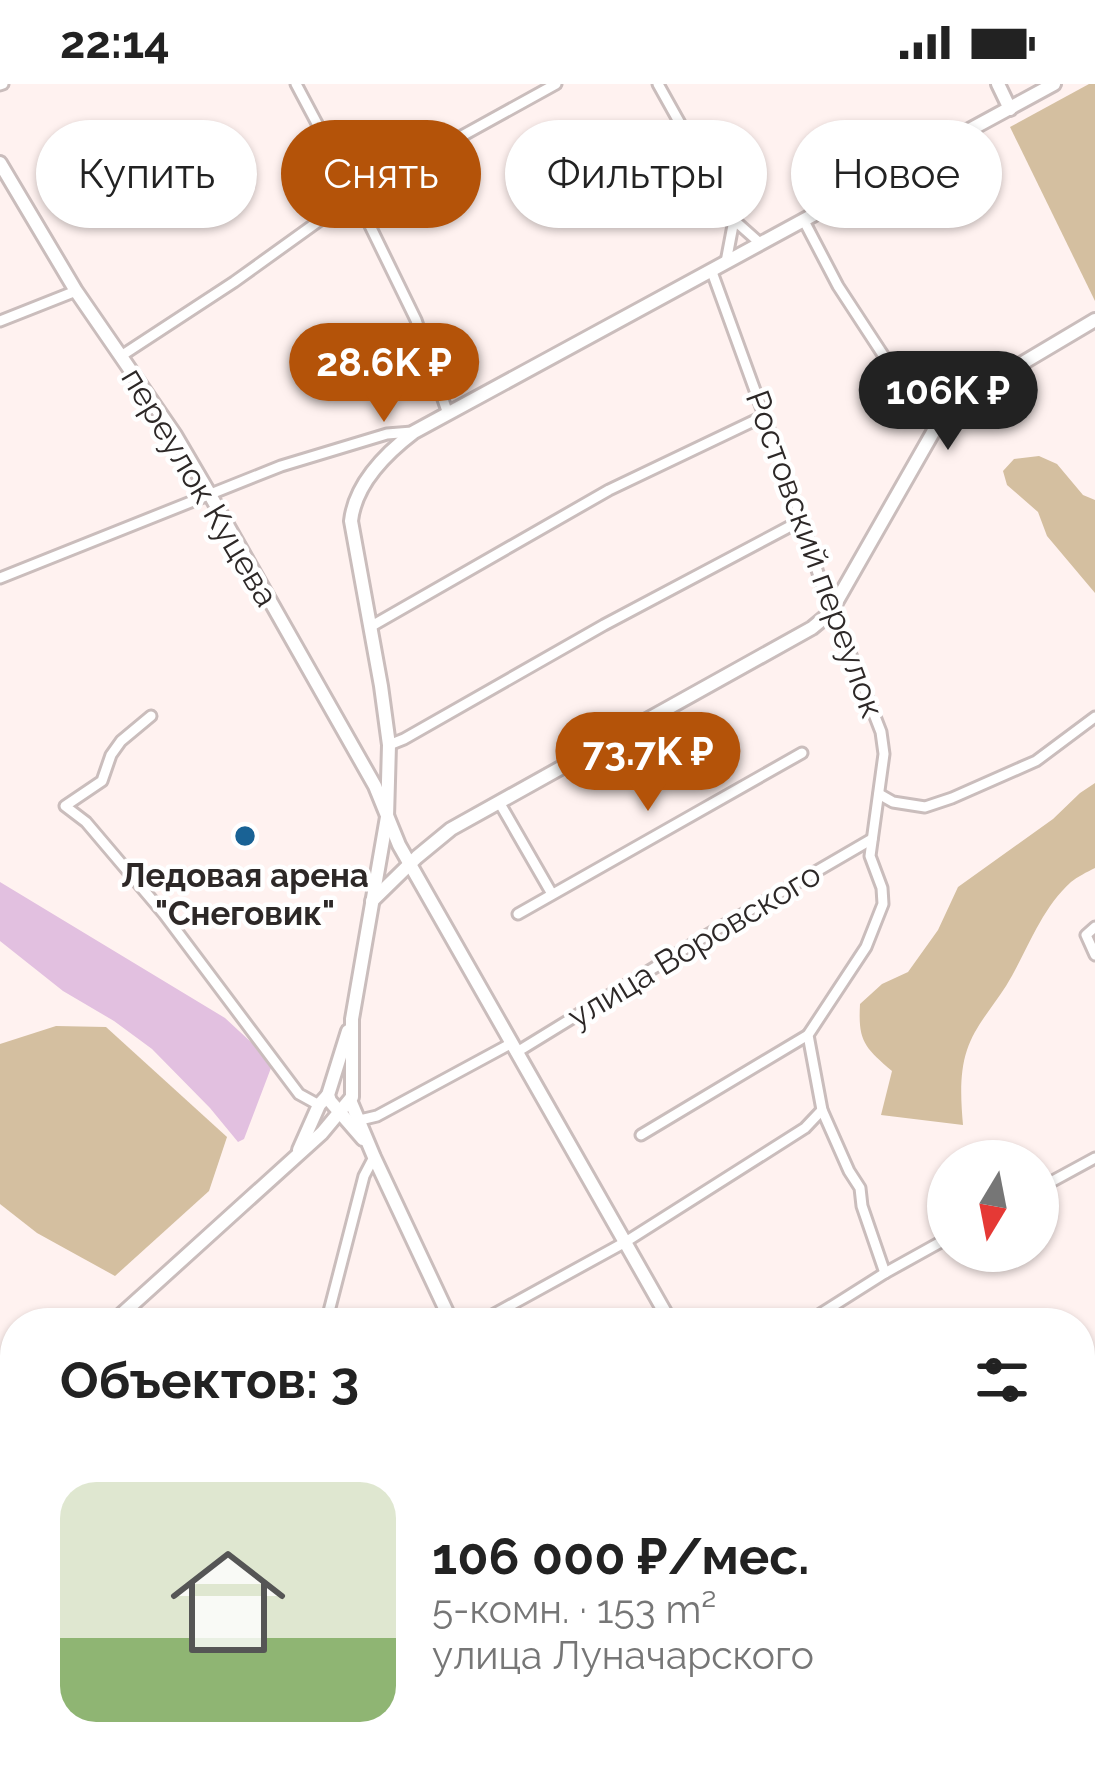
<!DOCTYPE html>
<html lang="ru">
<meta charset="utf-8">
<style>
:root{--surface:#fff;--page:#f6f6f6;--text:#222;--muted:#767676;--line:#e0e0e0;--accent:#b45309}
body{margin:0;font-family:Raleway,sans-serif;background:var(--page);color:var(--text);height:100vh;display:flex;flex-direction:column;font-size:45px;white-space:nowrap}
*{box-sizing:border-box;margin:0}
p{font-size:39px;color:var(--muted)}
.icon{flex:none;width:66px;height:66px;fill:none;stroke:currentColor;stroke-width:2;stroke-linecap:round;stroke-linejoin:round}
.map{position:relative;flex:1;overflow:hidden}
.side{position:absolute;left:0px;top:1224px;width:1095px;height:468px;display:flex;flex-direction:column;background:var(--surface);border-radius:48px 48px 0 0;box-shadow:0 3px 9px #0004}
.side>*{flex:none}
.hud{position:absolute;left:36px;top:36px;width:1023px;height:108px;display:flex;gap:24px}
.needle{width:78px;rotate:190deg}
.fabs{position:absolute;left:927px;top:1056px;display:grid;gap:24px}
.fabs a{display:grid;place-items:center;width:132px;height:132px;border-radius:50%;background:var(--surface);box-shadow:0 3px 9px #0004;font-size:60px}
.price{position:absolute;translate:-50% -102px;padding:0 27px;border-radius:42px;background:var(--accent);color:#fff;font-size:39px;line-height:78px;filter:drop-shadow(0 3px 6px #0008)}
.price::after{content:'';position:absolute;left:50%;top:72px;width:36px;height:27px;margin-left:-18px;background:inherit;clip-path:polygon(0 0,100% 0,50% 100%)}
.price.current{background:#222;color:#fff}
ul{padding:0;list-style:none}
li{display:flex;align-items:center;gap:36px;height:300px;padding:0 60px}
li+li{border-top:3px solid var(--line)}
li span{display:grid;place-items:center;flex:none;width:336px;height:240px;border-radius:36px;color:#555}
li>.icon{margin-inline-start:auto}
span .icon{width:144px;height:144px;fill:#fffc;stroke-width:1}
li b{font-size:51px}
h2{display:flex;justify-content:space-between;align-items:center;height:144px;padding:0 60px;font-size:51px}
.pill{padding:0 42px;border-radius:54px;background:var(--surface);box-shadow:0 3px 9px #0004;font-size:42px;line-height:108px}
.pill.current{background:var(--accent);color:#fff}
.status{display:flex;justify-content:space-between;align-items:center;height:84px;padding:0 60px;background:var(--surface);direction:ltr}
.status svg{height:33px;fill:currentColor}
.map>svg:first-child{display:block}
.built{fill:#fbe4e2}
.green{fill:#d4bfa0}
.water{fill:#e2c0e0}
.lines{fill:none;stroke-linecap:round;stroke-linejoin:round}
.street-casing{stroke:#cabdbc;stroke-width:15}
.secondary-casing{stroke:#cabdbc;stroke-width:18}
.street{stroke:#fff;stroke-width:9}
.secondary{stroke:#fff;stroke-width:12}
.poi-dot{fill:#196295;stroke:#fff;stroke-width:4.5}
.labels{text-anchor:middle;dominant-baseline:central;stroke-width:9;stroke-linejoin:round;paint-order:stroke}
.street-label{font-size:33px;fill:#2d2827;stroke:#fff}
.poi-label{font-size:33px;font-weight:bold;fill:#2d2827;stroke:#fff}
</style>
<div class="status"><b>22:14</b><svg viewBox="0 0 49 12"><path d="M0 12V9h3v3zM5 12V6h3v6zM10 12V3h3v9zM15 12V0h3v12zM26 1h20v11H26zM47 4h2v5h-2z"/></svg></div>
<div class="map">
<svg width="1095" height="1692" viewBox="0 0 1095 1692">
<rect width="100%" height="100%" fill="#fff2f0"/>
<polygon class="built" points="791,1677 855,1677 864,1692 763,1692"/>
<g class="green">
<polygon points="1089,0 1095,0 1095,217 1010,43"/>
<polygon points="1039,372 1057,380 1083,411 1095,416 1095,509 1047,452 1038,428 1007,401 1003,387 1014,375"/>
<path d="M1095,699V784C1087,788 1077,793 1071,798C1040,826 1027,868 1006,902C992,924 975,942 967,966C959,990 961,1017 963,1041L881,1031L892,987C864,963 858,957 860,920L882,900L908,888L938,846L958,803L1053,735L1080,709Z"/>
<polygon points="56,942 106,943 227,1053 209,1107 115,1192 37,1149 0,1120 0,960"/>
</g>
<polygon class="water" points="0,798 225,934 252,959 271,984 244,1055 238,1058 210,1024 152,965 114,937 63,907 0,857"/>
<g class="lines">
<defs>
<g id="street">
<polyline points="296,0 355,111 416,236 448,330"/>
<polyline points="658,0 734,136 761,160"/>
<polyline points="0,1 3,0"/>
<polyline points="804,137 838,202 887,277"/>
<polyline points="726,178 734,136"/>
<polyline points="712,188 802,436 830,529 844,553 881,648 884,670 870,772 882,804 883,820 866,863 808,951 822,1026 849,1087 860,1104 862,1122 885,1189"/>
<polyline points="0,237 76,207"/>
<polyline points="121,272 234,198 355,111 556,0"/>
<polyline points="0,494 281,382 387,350 412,348"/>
<polyline points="370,543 609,406 764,332"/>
<polyline points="151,632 121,657 111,671 102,697 65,722 86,738 164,830 299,1010 319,1021"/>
<polyline points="389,661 404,655 604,541 802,436"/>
<polyline points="879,710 893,718 925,723 952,714 1036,677 1095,633"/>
<polyline points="499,718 552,810"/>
<polyline points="518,830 802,669"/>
<polyline points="1095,843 1086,851 1095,871"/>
<polyline points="517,968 714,847 872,755"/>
<polyline points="360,1036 377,1032 512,959"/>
<polyline points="641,1051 808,951"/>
<polyline points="1038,1105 1095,1074"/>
<polyline points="627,1157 805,1044 822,1026"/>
<polyline points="326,1239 364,1092 374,1073"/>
<polyline points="478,1239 620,1161"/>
<polyline points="806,1239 885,1189 948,1154"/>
<polyline points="0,1502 15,1492"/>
<polyline points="0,1570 15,1545"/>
<polyline points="1080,1608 1095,1600"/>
<polyline points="365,1677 375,1692"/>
<polyline points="425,1677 432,1692"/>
<polyline points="668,1677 678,1692"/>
<polyline points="71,1692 82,1677"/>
<polyline points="267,1692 268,1677"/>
<polyline points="323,1692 348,1677"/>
<polyline points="941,1692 964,1677"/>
</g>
<g id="secondary">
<polyline points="998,0 1010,25"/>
<polyline points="0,79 76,207 175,351 209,409 375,702 399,761 671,1239"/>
<polyline points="372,817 417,773 451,745 812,544 830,529 936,343 967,312 1095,236"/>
<polyline points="348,947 328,1011 330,1017 363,1055"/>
<polyline points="350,1016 374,1073 452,1239"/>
<polyline points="299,1066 319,1021 328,1011"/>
<path d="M112,1239L322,1049L352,1013V935L387,733L389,661L381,602L351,437C355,401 385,370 414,348L1054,0"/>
<polyline points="0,1343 15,1327"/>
<polyline points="1080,1357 1095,1349"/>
<polyline points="0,1462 15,1467"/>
<polyline points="164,1677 174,1692"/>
<polyline points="912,1677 922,1692"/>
<polyline points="511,1692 535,1677"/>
</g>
</defs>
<use href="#street" class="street-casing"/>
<use href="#secondary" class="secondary-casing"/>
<use href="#street" class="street"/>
<use href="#secondary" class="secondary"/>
</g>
<circle class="poi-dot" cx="245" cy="752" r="12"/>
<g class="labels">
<g class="street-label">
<text transform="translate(200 403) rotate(59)">переулок Куцева</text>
<text transform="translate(815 470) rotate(70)">Ростовский переулок</text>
<text transform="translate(694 861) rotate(-31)">улица Воровского</text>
</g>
<g class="poi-label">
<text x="245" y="791">Ледовая арена<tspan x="245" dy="38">"Снеговик"</tspan></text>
</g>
</g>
</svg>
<div class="fabs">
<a><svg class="needle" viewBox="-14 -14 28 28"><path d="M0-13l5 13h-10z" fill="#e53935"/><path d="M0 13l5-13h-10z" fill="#767676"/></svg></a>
</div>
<b class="price" style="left:384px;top:341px">28.6K ₽</b>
<b class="price current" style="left:948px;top:369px">106K ₽</b>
<b class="price" style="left:648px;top:730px">73.7K ₽</b>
<div class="hud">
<a class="pill">Купить</a>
<a class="pill current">Снять</a>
<a class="pill">Фильтры</a>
<a class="pill">Новое</a>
</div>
<section class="side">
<h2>Объектов: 3<svg class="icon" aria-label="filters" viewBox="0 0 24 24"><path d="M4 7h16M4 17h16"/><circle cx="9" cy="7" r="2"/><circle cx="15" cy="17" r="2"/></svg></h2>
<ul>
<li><span style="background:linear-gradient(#dfe7d0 65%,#8fb573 0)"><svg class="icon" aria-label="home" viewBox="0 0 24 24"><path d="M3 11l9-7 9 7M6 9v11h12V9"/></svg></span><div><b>106 000 ₽/мес.</b><p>5-комн. · 153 m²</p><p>улица Луначарского</p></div></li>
</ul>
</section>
</div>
